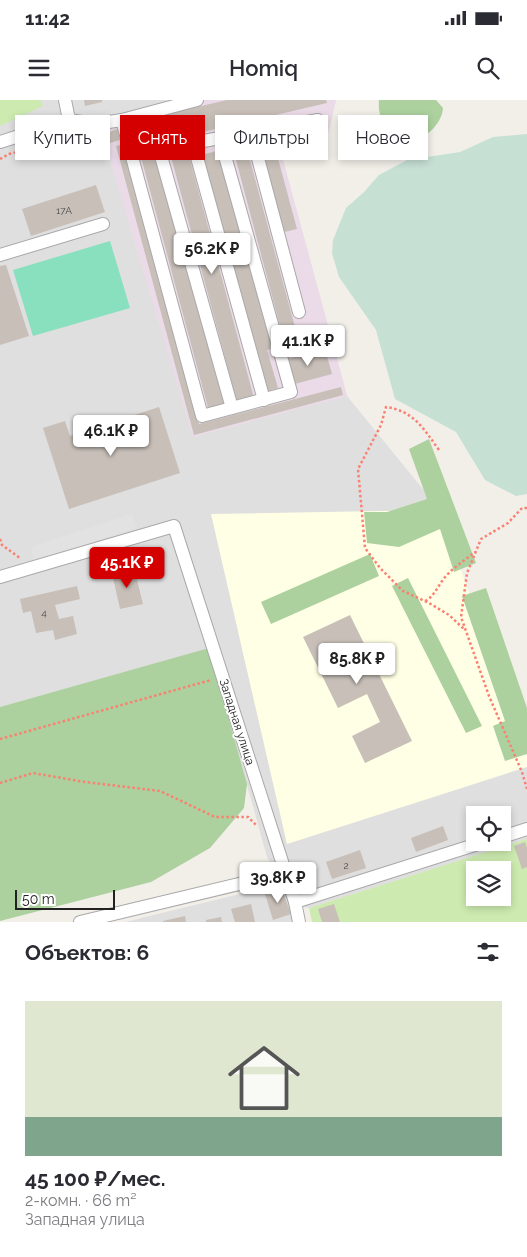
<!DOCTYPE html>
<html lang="ru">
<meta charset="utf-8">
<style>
:root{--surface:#fff;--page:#f2f2f3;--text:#2b2b33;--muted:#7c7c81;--line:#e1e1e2;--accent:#d40000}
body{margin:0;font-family:Raleway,sans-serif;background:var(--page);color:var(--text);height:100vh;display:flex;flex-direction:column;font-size:19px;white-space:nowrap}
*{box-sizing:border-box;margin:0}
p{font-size:16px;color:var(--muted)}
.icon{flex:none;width:28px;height:28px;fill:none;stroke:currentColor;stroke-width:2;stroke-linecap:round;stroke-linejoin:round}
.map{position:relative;height:822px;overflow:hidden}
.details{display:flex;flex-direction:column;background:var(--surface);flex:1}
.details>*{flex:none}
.top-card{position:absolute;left:15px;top:15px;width:498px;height:45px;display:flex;gap:10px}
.buttons{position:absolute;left:466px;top:706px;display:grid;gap:10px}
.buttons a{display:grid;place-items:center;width:45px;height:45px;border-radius:0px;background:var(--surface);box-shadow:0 2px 8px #0003;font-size:25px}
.scale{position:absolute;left:15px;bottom:12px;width:100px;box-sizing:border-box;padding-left:5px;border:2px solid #222;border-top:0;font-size:14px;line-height:18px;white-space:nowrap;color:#222;-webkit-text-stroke:4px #fff;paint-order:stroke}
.price{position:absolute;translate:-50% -42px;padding:0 11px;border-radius:5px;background:#fff;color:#222;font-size:16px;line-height:32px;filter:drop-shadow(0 1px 2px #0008)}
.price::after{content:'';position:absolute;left:50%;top:30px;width:15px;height:11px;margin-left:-8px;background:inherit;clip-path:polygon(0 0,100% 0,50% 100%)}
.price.on{background:var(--accent);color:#fff}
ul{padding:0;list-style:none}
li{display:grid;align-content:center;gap:10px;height:265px;padding:0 25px}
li+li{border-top:1px solid var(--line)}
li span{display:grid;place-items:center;height:155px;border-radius:0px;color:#555}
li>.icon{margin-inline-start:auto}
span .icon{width:90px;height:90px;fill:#fffc;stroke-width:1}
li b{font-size:21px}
h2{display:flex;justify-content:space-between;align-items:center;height:60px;padding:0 25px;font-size:21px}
.chip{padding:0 18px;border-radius:0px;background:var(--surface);box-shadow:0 2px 8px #0003;font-size:18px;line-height:45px}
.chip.on{background:var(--accent);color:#fff}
.status{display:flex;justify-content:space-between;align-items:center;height:35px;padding:0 25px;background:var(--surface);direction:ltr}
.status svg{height:14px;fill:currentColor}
header{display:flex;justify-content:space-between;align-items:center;height:65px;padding:0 25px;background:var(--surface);font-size:22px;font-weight:600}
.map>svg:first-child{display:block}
.residential{fill:#e0dfdf;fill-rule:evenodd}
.industrial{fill:#ebdbe8}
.education{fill:#ffffe5}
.grass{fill:#cdebb0;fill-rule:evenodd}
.forest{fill:#add19e}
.wetland{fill:#c6e0d4}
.pitch{fill:#88e0be}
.parking{fill:#e2e2e2}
.building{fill:#c7bfb8}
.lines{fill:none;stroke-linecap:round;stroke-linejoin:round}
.minor-casing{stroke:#a9a9a9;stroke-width:14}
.path{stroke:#fa8072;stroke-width:2.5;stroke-dasharray:2.5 2.5;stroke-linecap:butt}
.minor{stroke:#fff;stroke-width:12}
.labels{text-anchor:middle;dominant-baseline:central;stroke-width:4;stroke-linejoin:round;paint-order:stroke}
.number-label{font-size:10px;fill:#4b4948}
.street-label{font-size:12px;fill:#222;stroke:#fff}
</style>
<div class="status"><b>11:42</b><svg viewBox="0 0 49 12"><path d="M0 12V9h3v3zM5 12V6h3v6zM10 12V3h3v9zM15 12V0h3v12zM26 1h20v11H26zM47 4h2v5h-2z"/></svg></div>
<header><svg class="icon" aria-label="menu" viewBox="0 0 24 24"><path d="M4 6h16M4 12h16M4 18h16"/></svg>Homiq<svg class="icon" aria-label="search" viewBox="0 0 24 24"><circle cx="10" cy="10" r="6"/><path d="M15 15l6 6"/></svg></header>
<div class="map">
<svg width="527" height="822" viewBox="0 0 527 822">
<rect width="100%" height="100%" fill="#f2efe9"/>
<path class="residential" d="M0,0H336L327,38L280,49L347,296L440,410L527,656V740L309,808L292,805L296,822H125L281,784L267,757L209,549L0,607ZM475,715H502V742H475Z"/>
<polygon class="industrial" points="193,0 336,0 327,38 280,49 347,296 193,337 99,23"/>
<polygon class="education" points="440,410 527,656 527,667 287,744 211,414"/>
<g class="grass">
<polygon points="0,0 40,0 43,6 0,26"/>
<path d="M527,739V822H312L309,808ZM475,770H502V798H475Z"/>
</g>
<g class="forest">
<path d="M379,0H436L443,8C442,29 410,53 391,36C388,34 386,29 385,26C380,18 378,9 379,0Z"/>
<polygon points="429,339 476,463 454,472 440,429 399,447 367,443 364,412 387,412 427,399 409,349"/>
<polygon points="370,454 379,476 271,524 261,502"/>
<polygon points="408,478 482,626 466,633 392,486"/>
<polygon points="486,488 527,608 527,654 505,661 493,626 505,621 462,496"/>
<polygon points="209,548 247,684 244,708 210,748 151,782 0,821 0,607"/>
</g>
<polygon class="wetland" points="527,34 527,394 516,396 485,380 456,332 395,299 376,230 339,177 332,153 333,140 346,108 364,92 379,75 407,60 460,52 493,37"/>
<polygon class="pitch" points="110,141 130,208 33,236 13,170"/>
<polygon class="parking" points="132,414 137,428 34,460 31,447"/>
<g class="building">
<polygon points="84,0 102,0 102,2 85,6"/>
<polygon points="227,0 326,0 327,3 143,46 137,21"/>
<polygon points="117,29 120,40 110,43 107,33"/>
<polygon points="244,38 299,242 285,245 231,41"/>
<polygon points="273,40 297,129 280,133 256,45"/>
<polygon points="124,44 199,324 341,287 343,295 194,335 116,46"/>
<polygon points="187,48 254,298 237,302 170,53"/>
<polygon points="217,51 274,248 267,250 278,288 268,291 201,55"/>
<polygon points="158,52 225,304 208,308 141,57"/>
<polygon points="96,85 105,112 31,136 22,109"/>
<polygon points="6,165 29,236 0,245 0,166"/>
<polygon points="325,249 332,274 291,285 284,260"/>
<polygon points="159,307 180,373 69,409 43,328 65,321 70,336"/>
<polygon points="134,468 143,504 120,509 112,473"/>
<polygon points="77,486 80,499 55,505 59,519 73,516 77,534 55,540 53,530 36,533 31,511 23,513 20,499"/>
<polygon points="350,515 412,641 365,663 352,636 380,622 367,594 338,608 303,537"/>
<polygon points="443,726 448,740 416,752 411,738"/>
<polygon points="525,742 527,748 527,767 522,769 514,746"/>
<polygon points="360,750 366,768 332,779 326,762"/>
<polygon points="282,789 291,814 273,820 265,794"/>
<polygon points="251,804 255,822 235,822 231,809"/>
<polygon points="334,804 340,822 322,822 318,809"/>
<polygon points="185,816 186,822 163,822 163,821"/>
<polygon points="221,817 222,822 206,822 206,820"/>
</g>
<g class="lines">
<defs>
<g id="minor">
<polyline points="65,0 69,20"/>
<polyline points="122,20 202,316 291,292 220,38 159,49 133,55"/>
<polyline points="251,32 299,212"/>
<polyline points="220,38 318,20"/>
<polyline points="0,42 69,20 95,24 122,20 197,0"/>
<polyline points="193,43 264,300"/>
<polyline points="159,49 232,308"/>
<polyline points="0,155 103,124"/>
<polyline points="0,477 174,426 295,802 484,742"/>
<polyline points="502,737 527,729"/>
<polyline points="295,802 299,822"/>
<polyline points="80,822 285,773"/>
</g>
</defs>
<use href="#minor" class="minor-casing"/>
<g class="path">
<polyline points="0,59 9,54 82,36"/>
<path d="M439,350C423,328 414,311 386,307L381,325L358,369L365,448L380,468L403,491L429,503L449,515L465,530"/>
<polyline points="527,408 522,408 508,423 481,439 467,473 461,517 489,596 522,672 527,689"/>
<polyline points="0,439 2,445 20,458"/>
<path d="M425,501C435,496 438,485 446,476C454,467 465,460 475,452"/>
<polyline points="0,639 211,580"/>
<polyline points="0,683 33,673 85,682 160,691 215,717 248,717 256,725"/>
</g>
<use href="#minor" class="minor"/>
</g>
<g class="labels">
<g class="number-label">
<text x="64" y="110">17А</text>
<text x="44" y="512">4</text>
<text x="346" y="765">2</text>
</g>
<g class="street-label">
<text transform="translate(237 622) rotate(72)">Западная улица</text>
</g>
</g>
</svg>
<div class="buttons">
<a><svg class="icon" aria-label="locate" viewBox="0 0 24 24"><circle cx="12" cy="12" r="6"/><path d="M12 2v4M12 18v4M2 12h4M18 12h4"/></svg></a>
<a><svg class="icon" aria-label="layers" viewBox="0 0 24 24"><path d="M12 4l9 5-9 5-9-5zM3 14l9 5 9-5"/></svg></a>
</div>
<div class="scale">50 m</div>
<b class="price" style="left:212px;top:175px">56.2K ₽</b>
<b class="price" style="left:308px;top:267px">41.1K ₽</b>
<b class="price" style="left:111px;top:357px">46.1K ₽</b>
<b class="price on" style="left:127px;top:489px">45.1K ₽</b>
<b class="price" style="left:357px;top:585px">85.8K ₽</b>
<b class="price" style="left:278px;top:804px">39.8K ₽</b>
<div class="top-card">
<a class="chip">Купить</a>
<a class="chip on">Снять</a>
<a class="chip">Фильтры</a>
<a class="chip">Новое</a>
</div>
</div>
<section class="details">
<h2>Объектов: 6<svg class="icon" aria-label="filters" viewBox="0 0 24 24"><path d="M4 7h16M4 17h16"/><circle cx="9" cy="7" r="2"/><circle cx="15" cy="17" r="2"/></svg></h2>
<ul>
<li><span style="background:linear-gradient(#dfe7d0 75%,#7fa58c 0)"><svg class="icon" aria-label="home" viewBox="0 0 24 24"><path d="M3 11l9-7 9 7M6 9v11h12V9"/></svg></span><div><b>45 100 ₽/мес.</b><p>2-комн. · 66 m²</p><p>Западная улица</p></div></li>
</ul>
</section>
